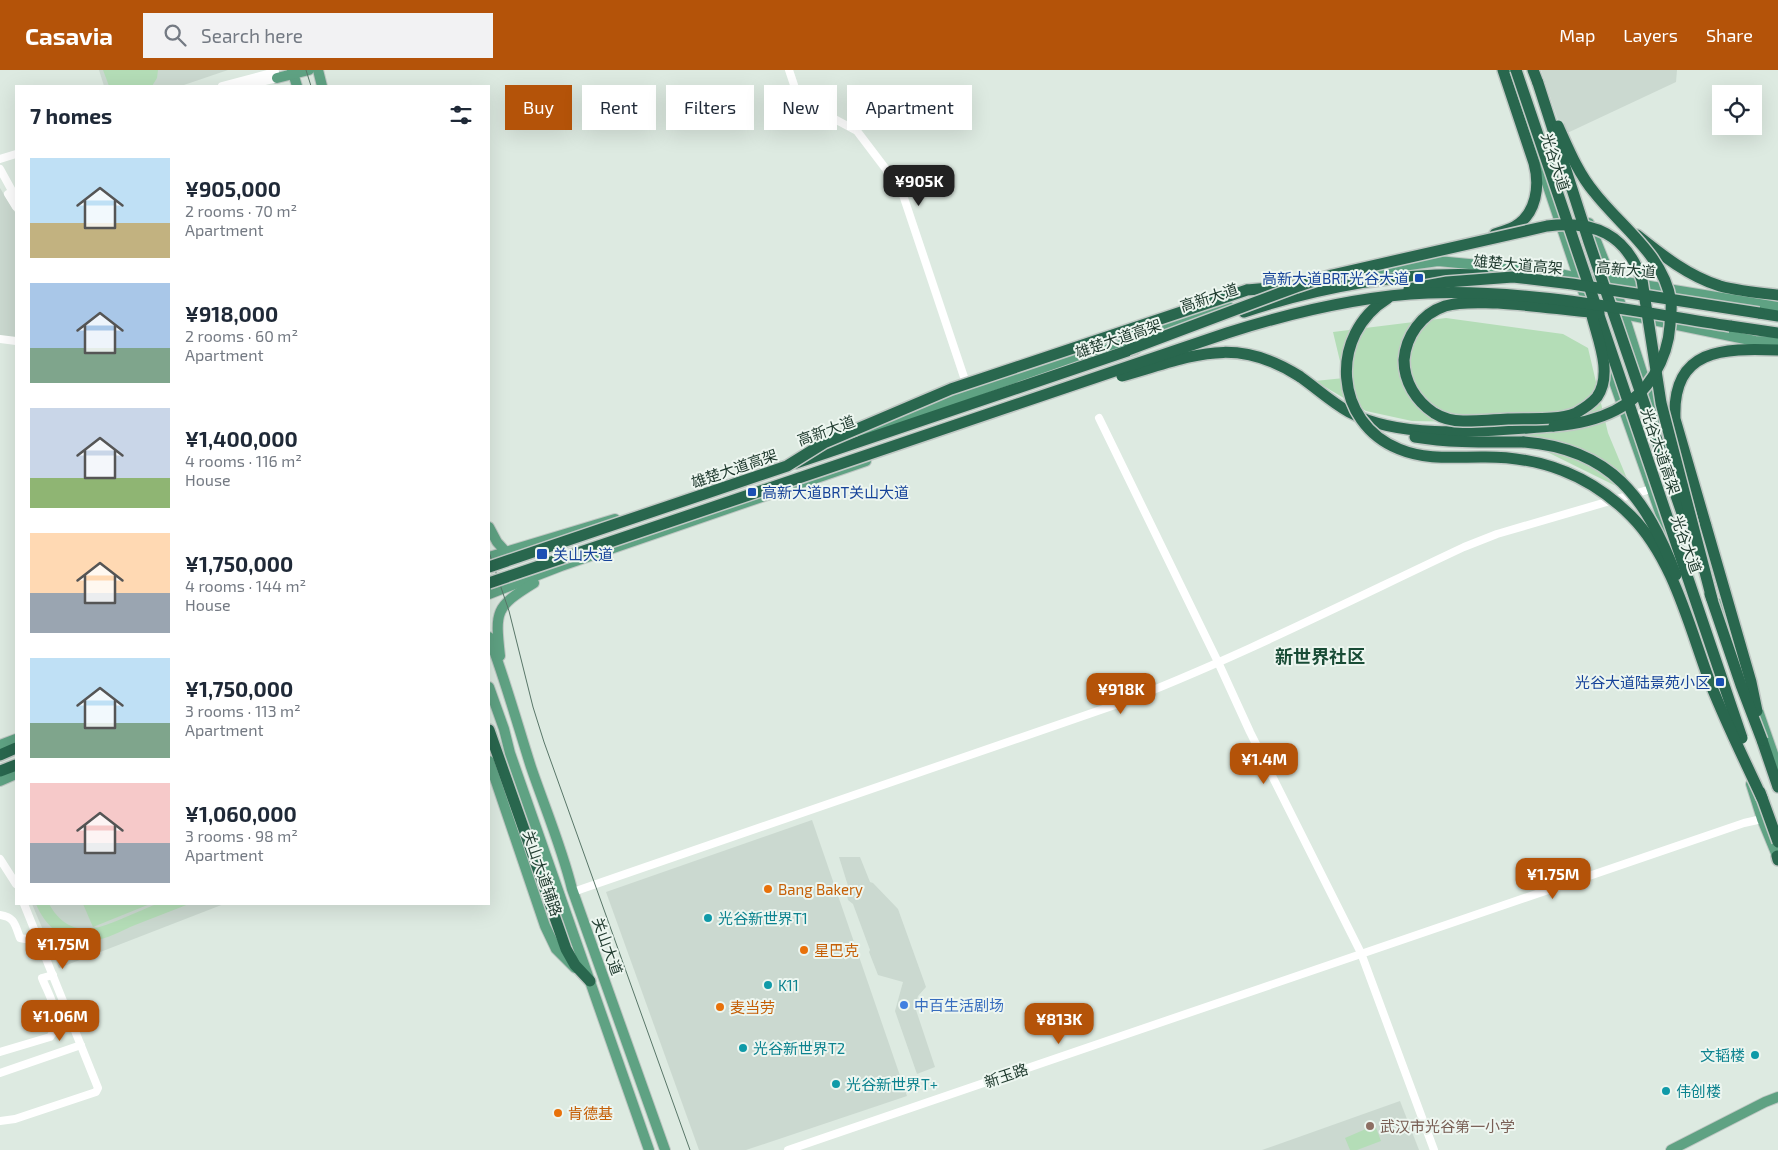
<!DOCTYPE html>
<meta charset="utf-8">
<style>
:root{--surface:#fff;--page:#f2f2f3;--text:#1f2937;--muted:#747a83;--accent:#b45309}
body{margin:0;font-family:"Exo 2","Noto Sans SC",sans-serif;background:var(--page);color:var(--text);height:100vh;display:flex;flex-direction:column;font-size:19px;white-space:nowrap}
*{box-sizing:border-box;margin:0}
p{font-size:16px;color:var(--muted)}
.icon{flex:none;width:28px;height:28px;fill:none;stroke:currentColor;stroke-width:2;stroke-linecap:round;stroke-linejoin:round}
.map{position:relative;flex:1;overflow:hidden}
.drawer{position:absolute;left:15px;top:15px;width:475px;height:820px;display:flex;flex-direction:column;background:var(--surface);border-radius:0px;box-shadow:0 5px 20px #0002}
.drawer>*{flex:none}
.banner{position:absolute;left:505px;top:15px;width:475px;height:45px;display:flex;gap:10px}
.buttons{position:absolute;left:1712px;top:15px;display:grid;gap:10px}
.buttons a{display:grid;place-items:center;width:50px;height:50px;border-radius:0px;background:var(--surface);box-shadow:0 5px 20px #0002;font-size:25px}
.price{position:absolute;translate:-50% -42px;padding:0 11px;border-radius:10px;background:var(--accent);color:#fff;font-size:16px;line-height:32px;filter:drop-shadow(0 1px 2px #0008)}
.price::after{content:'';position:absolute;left:50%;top:30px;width:15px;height:11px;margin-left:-8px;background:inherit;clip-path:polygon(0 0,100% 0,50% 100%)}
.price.on{background:#222;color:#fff}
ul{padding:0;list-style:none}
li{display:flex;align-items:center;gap:15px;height:125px;padding:0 15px}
li span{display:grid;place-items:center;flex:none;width:140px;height:100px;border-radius:0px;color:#555}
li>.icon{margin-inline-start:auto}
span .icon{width:60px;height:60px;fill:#fffc;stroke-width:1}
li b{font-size:21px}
h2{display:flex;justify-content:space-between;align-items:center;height:60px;padding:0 15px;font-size:21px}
.chip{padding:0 18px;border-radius:0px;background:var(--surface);box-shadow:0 5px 20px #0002;font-size:18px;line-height:45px}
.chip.on{background:var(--accent);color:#fff}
header{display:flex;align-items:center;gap:30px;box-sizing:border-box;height:70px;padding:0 25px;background:var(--accent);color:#fff}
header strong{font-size:24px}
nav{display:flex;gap:28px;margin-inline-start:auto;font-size:18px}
.search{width:350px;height:45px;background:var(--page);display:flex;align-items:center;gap:12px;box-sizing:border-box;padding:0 18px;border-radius:0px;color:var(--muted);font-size:19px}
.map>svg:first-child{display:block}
.built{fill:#cbd9d0}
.green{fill:#b4ddb7}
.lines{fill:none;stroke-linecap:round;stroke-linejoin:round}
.major-casing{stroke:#c0c8c4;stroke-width:12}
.highway-casing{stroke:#c0c8c4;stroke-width:14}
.minor{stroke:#fff;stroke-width:8}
.major{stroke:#5fa283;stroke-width:10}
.highway{stroke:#29674e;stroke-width:11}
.tram{stroke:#587668;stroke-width:1}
.highway-bridge-casing{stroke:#c0c8c4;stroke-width:14;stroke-linecap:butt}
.highway-bridge{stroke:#29674e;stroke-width:11}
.transit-dot{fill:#1a4fb4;stroke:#edf6f0;stroke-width:2}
.food-dot{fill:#e8710a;stroke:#edf6f0;stroke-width:2}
.culture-dot{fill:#0f9aa8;stroke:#edf6f0;stroke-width:2}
.shop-dot{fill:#3f7fe0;stroke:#edf6f0;stroke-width:2}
.education-dot{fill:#8d6e63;stroke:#edf6f0;stroke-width:2}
.labels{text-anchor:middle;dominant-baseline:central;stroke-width:4;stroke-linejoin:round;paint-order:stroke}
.street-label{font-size:15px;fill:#1e392d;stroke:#edf6f0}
.transit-label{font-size:15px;fill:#164399;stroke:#edf6f0;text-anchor:end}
.food-label{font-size:15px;fill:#c56008;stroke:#edf6f0;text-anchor:start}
.culture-label{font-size:15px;fill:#0d838f;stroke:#edf6f0;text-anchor:start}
.shop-label{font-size:15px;fill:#366cbe;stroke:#edf6f0;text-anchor:start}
.education-label{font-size:15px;fill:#785e54;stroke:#edf6f0;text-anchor:start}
.quarter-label{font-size:18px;font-weight:bold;fill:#194c36;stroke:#edf6f0}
</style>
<header>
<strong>Casavia</strong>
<div class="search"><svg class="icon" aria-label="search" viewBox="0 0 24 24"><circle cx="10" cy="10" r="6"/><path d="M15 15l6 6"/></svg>Search here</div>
<nav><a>Map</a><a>Layers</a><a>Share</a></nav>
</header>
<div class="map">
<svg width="1778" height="1080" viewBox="0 0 1778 1080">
<rect width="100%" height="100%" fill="#ddeae1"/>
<g class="built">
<polygon points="99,0 228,0 181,16 104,16"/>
<polygon points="1541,0 1677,0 1676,12 1563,65"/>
<polygon points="0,118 16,144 16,269 0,268"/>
<polygon points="812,750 907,1026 746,1080 699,1080 606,822"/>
<polygon points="839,787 860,787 870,812 873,813 898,839 926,917 918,926 915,937 935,997 917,1004 895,941 903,912 878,905 869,882 870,880 853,834 848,830 846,821 849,819"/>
<polygon points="32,834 224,834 59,898"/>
<polygon points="1400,1031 1419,1080 1262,1080"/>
</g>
<g class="green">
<polygon points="103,0 158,0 157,8 152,16 109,16"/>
<polygon points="1446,248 1563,264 1588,278 1608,363 1628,411 1614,415 1541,379 1465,352 1412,351 1366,341 1315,311 1344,308 1333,262"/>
<path d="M36,834H49C73,876 106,855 140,841C145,839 152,835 158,834C167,832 179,834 189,834C171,841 153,848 135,855C121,861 107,869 92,871C66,876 45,856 36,834Z"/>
<polygon points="83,834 150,834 93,857"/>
<polygon points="1375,1055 1381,1071 1357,1080 1350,1080 1345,1068"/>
</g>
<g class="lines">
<defs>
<g id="major">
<polyline points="292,0 297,16"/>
<polyline points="318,0 322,16"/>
<polyline points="1509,0 1589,239"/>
<polyline points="277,8 309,0"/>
<polyline points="1589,153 1618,226 1675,407"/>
<polyline points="1381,199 1438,191 1551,202 1609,215"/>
<polyline points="1613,216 1619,211 1778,237"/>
<polyline points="1619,243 1755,271 1778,272"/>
<polyline points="1605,286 1669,468"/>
<polyline points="862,362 1076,286 1229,237"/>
<polyline points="489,457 497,472 506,482"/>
<polyline points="489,487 615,449"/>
<polyline points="489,524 561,496 866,391"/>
<polyline points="1719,534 1741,593"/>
<path d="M489,567C505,609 517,653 531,697C545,738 562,778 572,819L665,1080"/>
<path d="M500,586C495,541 495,537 534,513"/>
<polyline points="489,617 504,659 510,683 649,1080"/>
<polyline points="1756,635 1778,698"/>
<polyline points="0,675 16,669"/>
<polyline points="489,691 545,856 556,879 575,898"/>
<polyline points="0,711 16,704"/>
<polyline points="1751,714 1762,749 1778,788"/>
<polyline points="1671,1080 1765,1032 1778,1027"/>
</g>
<g id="highway">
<polyline points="1533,0 1538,13"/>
<path d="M1495,164C1501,162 1508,160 1514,157C1537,144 1540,115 1534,93L1503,0"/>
<path d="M1637,165C1662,185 1688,206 1720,216C1738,221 1759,223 1778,225"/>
<polyline points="1247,220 1294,216"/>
<path d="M1244,242C1319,217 1404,201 1484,205"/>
<polyline points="1759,243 1778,246"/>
<polyline points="1730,256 1778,263"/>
<path d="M1299,306C1315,317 1331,332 1349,342C1405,372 1492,360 1554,356"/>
<path d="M1415,367C1451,373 1487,372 1524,372"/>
<polyline points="796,393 1136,278"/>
<path d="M1706,456L1675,349C1672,278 1723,278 1778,280"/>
<polyline points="489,660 566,879 575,895 590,911"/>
<polyline points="1762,670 1778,717"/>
<polyline points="0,685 16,678"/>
<polyline points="0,701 16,695"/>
<polyline points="1777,786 1778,790"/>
</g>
</defs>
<use href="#major" class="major-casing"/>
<use href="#highway" class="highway-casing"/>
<g class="minor">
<polyline points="789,0 799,30 857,61 901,119 967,316"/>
<polyline points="222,16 275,2"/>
<polyline points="245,16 277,8"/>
<polyline points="0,89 16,84"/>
<polyline points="0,99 16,128"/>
<polyline points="8,124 16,137"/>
<polyline points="0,269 16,271"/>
<polyline points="1099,348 1218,592 1250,662 1361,883 1434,1080"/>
<polyline points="0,789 16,814"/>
<path d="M573,822L1115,635C1233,590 1349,531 1464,477L1497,464L1651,419"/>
<path d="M0,845C15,847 15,855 20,868L25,869L37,866"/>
<path d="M0,982L50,967C65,950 49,926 42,908L53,905"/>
<polyline points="0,1003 81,975"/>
<polyline points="0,1051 15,1049 96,1022 98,1018 24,834"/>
<polyline points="788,1080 1744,753 1762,749"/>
</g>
<use href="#major" class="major"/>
<use href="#highway" class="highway"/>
<g class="tram">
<polyline points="306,0 311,16"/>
<polyline points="489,482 509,541 533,637 544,672 690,1080"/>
</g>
<defs>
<g id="highway-bridge">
<polyline points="1516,0 1742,668"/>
<polyline points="1538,13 1589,172 1684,449"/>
<polyline points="1409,219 1447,212 1513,207 1572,214 1759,243"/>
<path d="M1388,228C1328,265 1334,353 1399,379C1425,390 1454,387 1481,387C1540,386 1589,404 1631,446C1674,489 1690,560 1711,615C1726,653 1745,691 1762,728"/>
<path d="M1592,246C1598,270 1613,304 1597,327C1592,333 1583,339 1576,343C1556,351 1530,348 1508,349C1493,350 1478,351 1463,351C1453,351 1442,348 1434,343C1416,331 1404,312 1404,290C1406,266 1421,244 1445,236C1462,231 1480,233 1498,233C1531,235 1565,240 1599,243"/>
<path d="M1128,280L1296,217L1332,205L1547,156C1594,150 1626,164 1642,210L1661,333L1712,529"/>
<path d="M1122,306C1191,287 1233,264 1299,306"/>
<path d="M1554,356C1593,353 1632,341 1654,305C1663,290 1669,272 1670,255C1670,248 1672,239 1671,232C1664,185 1621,157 1594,122C1578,103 1568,78 1558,56"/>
<path d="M1524,372C1612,379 1646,428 1676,505"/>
<polyline points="1706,456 1751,612 1757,641"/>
<polyline points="489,497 787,396 824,373 951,319 1247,220"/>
<path d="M489,513L1227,263C1293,242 1359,226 1428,223C1529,219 1631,241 1730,256"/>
<polyline points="1710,524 1741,615 1762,670"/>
<polyline points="1760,722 1778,772"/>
</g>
</defs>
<use href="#highway-bridge" class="highway-bridge-casing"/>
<use href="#highway-bridge" class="highway-bridge"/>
</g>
<g class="transit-dot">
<rect x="1414" y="203" width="10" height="10" rx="2.5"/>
<rect x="747" y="417" width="10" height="10" rx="2.5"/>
<rect x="536" y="478" width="12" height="12" rx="2.5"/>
<rect x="1715" y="607" width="10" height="10" rx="2.5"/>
</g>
<g class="food-dot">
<circle cx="768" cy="819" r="5"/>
<circle cx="804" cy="880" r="5"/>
<circle cx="720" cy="937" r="5"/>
<circle cx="558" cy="1043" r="5"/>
</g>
<g class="culture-dot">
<circle cx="708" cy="848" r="5"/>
<circle cx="768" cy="915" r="5"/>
<circle cx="743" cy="978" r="5"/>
<circle cx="1755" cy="985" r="5"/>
<circle cx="836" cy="1014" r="5"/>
<circle cx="1666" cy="1021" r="5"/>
</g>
<circle class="shop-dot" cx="904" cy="935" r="5"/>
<circle class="education-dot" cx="1370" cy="1056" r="5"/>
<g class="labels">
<g class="street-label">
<text transform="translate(1556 92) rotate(72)">光谷大道</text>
<text transform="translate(1518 194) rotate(5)">雄楚大道高架</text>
<text transform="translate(1626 199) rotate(5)">高新大道</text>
<text transform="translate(1209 227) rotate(-18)">高新大道</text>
<text transform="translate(1118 268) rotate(-19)">雄楚大道高架</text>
<text transform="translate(826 360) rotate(-20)">高新大道</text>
<text transform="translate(1661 381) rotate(71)">光谷大道高架</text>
<text transform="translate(734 398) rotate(-19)">雄楚大道高架</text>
<text transform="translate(1687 474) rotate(70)">光谷大道</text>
<text transform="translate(543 803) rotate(71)">关山大道辅路</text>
<text transform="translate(608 876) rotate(70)">关山大道</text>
<text transform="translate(1006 1005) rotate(-19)">新玉路</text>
</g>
<g class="transit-label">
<text x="1409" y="208">高新大道BRT光谷大道</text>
<text x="762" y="422" text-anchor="start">高新大道BRT关山大道</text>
<text x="553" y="484" text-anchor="start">关山大道</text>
<text x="1710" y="612">光谷大道陆景苑小区</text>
</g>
<g class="food-label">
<text x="778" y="819">Bang Bakery</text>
<text x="814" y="880">星巴克</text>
<text x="730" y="937">麦当劳</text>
<text x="568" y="1043">肯德基</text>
</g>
<g class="culture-label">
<text x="718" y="848">光谷新世界T1</text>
<text x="778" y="915">K11</text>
<text x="753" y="978">光谷新世界T2</text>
<text x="1745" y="985" text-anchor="end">文韬楼</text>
<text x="846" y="1014">光谷新世界T+</text>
<text x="1676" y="1021">伟创楼</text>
</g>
<g class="shop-label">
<text x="914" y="935">中百生活剧场</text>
</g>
<g class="education-label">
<text x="1380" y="1056">武汉市光谷第一小学</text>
</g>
<g class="quarter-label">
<text x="1320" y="586">新世界社区</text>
</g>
</g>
</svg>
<div class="buttons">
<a><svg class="icon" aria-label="locate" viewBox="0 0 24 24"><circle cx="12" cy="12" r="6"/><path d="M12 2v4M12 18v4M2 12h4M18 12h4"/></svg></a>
</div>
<b class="price on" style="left:919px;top:137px">¥905K</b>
<b class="price" style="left:1121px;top:645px">¥918K</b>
<b class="price" style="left:1264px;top:715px">¥1.4M</b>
<b class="price" style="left:1553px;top:830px">¥1.75M</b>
<b class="price" style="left:63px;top:900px">¥1.75M</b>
<b class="price" style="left:60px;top:972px">¥1.06M</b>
<b class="price" style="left:1059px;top:975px">¥813K</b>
<div class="banner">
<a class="chip on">Buy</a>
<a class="chip">Rent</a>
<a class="chip">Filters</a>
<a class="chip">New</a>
<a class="chip">Apartment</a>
</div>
<section class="drawer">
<h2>7 homes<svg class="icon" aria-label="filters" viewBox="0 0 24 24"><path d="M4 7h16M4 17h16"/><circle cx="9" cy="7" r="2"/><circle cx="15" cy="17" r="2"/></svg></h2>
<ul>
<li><span style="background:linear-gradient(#bfe0f5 65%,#c2b280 0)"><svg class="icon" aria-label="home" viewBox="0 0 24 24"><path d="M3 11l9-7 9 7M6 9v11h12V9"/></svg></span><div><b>¥905,000</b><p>2 rooms · 70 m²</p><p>Apartment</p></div></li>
<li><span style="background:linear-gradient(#a9c7e8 65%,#7fa58c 0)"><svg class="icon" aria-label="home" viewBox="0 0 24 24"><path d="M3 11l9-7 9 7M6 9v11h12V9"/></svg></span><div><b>¥918,000</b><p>2 rooms · 60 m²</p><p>Apartment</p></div></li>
<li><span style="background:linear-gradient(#c9d6e8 70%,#8fb573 0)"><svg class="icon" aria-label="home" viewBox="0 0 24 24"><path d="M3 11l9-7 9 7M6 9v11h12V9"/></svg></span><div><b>¥1,400,000</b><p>4 rooms · 116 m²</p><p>House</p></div></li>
<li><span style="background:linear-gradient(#ffd9b3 60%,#9aa5b1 0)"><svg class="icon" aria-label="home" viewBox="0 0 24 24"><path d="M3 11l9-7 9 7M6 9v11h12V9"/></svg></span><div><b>¥1,750,000</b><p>4 rooms · 144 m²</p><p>House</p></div></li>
<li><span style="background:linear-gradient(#bfe0f5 65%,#7fa58c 0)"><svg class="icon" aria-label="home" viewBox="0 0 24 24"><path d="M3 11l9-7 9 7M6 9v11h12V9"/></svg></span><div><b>¥1,750,000</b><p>3 rooms · 113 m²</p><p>Apartment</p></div></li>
<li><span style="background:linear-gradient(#f6c9c9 60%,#9aa5b1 0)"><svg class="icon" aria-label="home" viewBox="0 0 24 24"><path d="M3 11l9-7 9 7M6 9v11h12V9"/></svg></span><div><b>¥1,060,000</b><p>3 rooms · 98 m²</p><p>Apartment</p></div></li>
</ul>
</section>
</div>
